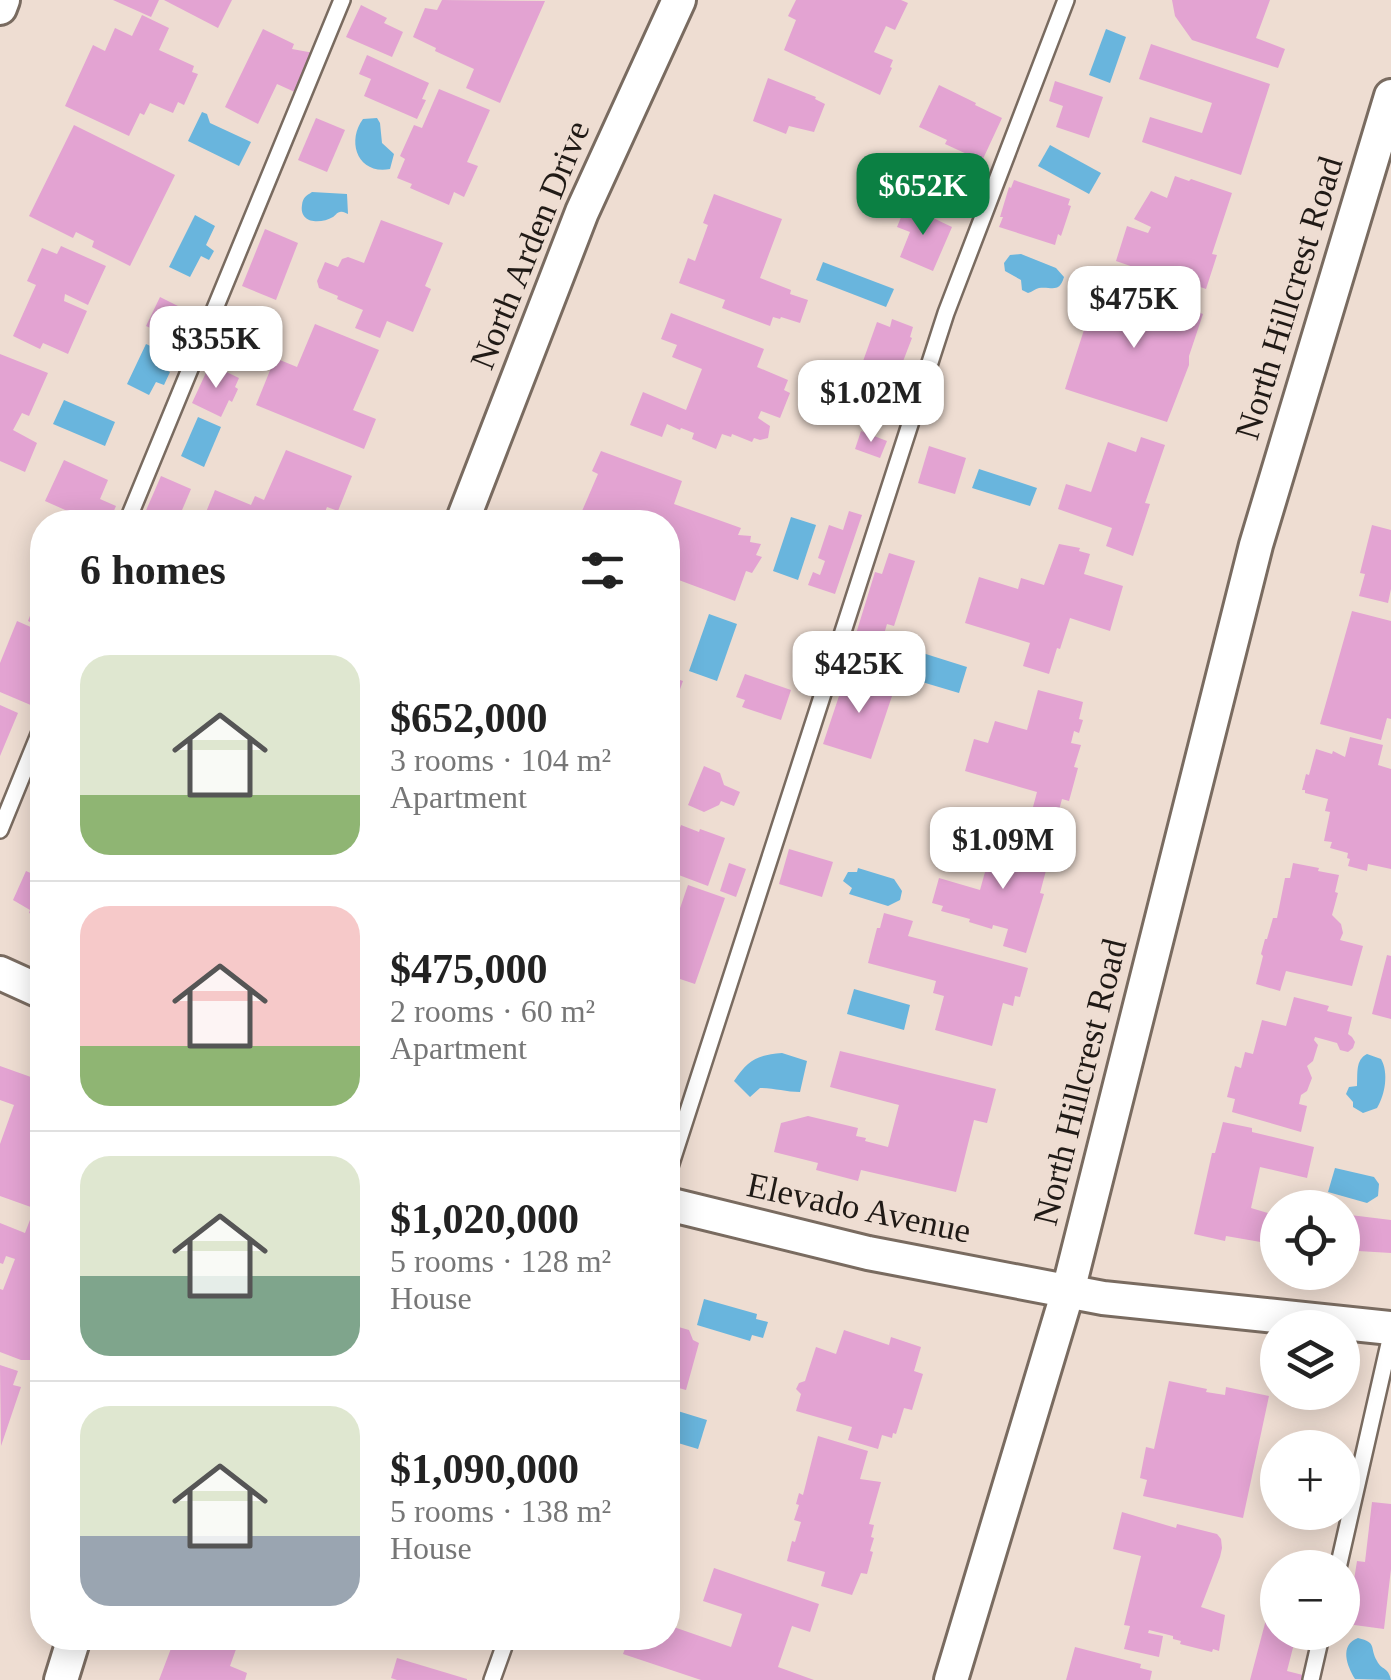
<!DOCTYPE html>
<meta charset="utf-8">
<style>
:root{--surface:#fff;--page:#f6f6f6;--text:#222;--muted:#767676;--line:#e0e0e0;--accent:#0b8043}
body{margin:0;font-family:"Times New Roman",serif;background:var(--page);color:var(--text);height:100vh;display:flex;flex-direction:column;font-size:38px;white-space:nowrap}
*{box-sizing:border-box;margin:0}
p{font-size:32px;color:var(--muted)}
.icon{flex:none;width:55px;height:55px;fill:none;stroke:currentColor;stroke-width:2;stroke-linecap:round;stroke-linejoin:round}
.map{position:relative;flex:1;overflow:hidden}
.drawer{position:absolute;left:30px;top:510px;width:650px;height:1140px;display:flex;flex-direction:column;background:var(--surface);border-radius:40px;box-shadow:0 5px 25px #0003}
.drawer>*{flex:none}
.fabs{position:absolute;left:1260px;top:1190px;display:grid;gap:20px}
.fabs a{display:grid;place-items:center;width:100px;height:100px;border-radius:50%;background:var(--surface);box-shadow:0 5px 25px #0003;font-size:50px}
.price{position:absolute;translate:-50% -85px;padding:0 22px;border-radius:20px;background:#fff;color:#222;font-size:32px;line-height:65px;filter:drop-shadow(0 2px 5px #0008)}
.price::after{content:'';position:absolute;left:50%;top:60px;width:30px;height:22px;margin-left:-15px;background:inherit;clip-path:polygon(0 0,100% 0,50% 100%)}
.price.active{background:var(--accent);color:#fff}
ul{padding:0;list-style:none}
li{display:flex;align-items:center;gap:30px;height:250px;padding:0 50px}
li+li{border-top:2px solid var(--line)}
li span{display:grid;place-items:center;flex:none;width:280px;height:200px;border-radius:30px;color:#555}
li>.icon{margin-inline-start:auto}
span .icon{width:120px;height:120px;fill:#fffc;stroke-width:1}
li b{font-size:42px}
h2{display:flex;justify-content:space-between;align-items:center;height:120px;padding:0 50px;font-size:42px}
.map>svg:first-child{display:block}
.water{fill:#69b5dd}
.building{fill:#e3a3d2}
.lines{fill:none;stroke-linecap:round;stroke-linejoin:round}
.lane-casing{stroke:#796b60;stroke-width:20}
.street-casing{stroke:#796b60;stroke-width:38}
.lane{stroke:#fff;stroke-width:15}
.street{stroke:#fff;stroke-width:32}
.labels{text-anchor:middle;dominant-baseline:central;stroke-width:8;stroke-linejoin:round;paint-order:stroke}
.street-label{font-size:35px;fill:#201a16;stroke:#eeddd2}
</style>
<div class="map">
<svg width="1391" height="1680" viewBox="0 0 1391 1680">
<rect width="100%" height="100%" fill="#eeddd2"/>
<g class="water">
<polygon points="1106,29 1126,37 1110,83 1089,75"/>
<polygon points="202,112 207,114 210,123 251,142 239,166 188,141"/>
<path d="M377,118L380,123L382,143L394,154L390,169C358,175 346,142 363,119Z"/>
<polygon points="1050,145 1101,173 1089,194 1038,166"/>
<path d="M312,192L347,194L348,214C345,213 343,211 340,212C337,212 335,216 333,217C321,224 299,224 302,205C303,197 306,196 312,192Z"/>
<polygon points="195,215 215,226 206,245 214,251 209,260 201,256 190,277 169,267"/>
<path d="M1021,254L1056,268L1064,277C1059,294 1051,286 1039,288C1035,289 1032,292 1028,293L1022,290L1021,280L1005,271L1004,263L1010,255Z"/>
<polygon points="823,262 894,289 886,307 816,280"/>
<polygon points="250,309 274,318 256,365 249,362 251,354 235,348"/>
<polygon points="146,344 168,354 162,368 170,372 164,385 156,382 149,395 127,384"/>
<polygon points="824,379 888,402 878,429 815,405"/>
<polygon points="64,400 115,422 105,446 53,424"/>
<polygon points="198,417 221,427 204,467 181,456"/>
<polygon points="979,469 1037,488 1030,506 972,488"/>
<polygon points="791,517 816,525 798,580 773,571"/>
<polygon points="709,614 737,624 717,681 689,671"/>
<polygon points="894,644 967,667 959,693 885,671"/>
<polygon points="858,868 894,879 902,891 900,900 888,906 849,894 852,888 843,881 848,872 857,872"/>
<polygon points="854,989 910,1005 904,1030 847,1014"/>
<path d="M782,1053L807,1061L800,1092C786,1092 774,1088 760,1088L750,1097L734,1081C748,1060 757,1055 782,1053Z"/>
<path d="M1367,1054L1381,1059C1389,1073 1385,1095 1377,1108L1363,1113L1353,1107V1102L1346,1094L1349,1087L1357,1086C1358,1074 1355,1060 1367,1054Z"/>
<polygon points="1335,1168 1374,1177 1379,1184 1378,1196 1367,1203 1328,1192"/>
<polygon points="704,1299 757,1314 756,1319 768,1322 763,1338 752,1335 750,1341 697,1325"/>
<polygon points="668,1408 707,1420 698,1449 668,1440"/>
<path d="M1358,1638C1378,1643 1369,1647 1377,1661C1382,1671 1388,1666 1391,1680L1355,1679C1347,1666 1339,1645 1358,1638Z"/>
</g>
<g class="building">
<polygon points="113,0 159,0 151,17"/>
<polygon points="164,0 232,0 218,28"/>
<polygon points="442,0 545,1 500,103 466,88 474,69 435,51 436,48 413,37 425,8 437,10"/>
<polygon points="796,0 901,0 908,3 895,30 886,26 874,52 893,60 890,67 892,68 880,95 784,50 796,20 788,16"/>
<polygon points="1172,0 1270,0 1256,38 1285,49 1278,68 1192,40 1175,16"/>
<polygon points="361,5 387,18 384,23 403,32 392,57 346,37"/>
<polygon points="142,15 169,28 159,50 194,66 192,72 198,74 184,105 178,102 173,113 150,103 144,115 140,113 129,136 65,106 93,45 105,51 115,28 132,36"/>
<polygon points="263,29 294,44 292,49 314,53 297,93 277,84 258,124 225,107"/>
<polygon points="1151,44 1270,84 1241,175 1142,142 1150,117 1202,133 1212,103 1139,79"/>
<polygon points="367,55 429,83 422,99 426,100 417,119 364,96 371,79 359,74"/>
<polygon points="768,78 816,97 815,99 825,104 814,132 789,126 786,134 753,121"/>
<polygon points="1055,81 1103,97 1089,138 1056,127 1063,106 1049,101"/>
<polygon points="939,85 976,103 975,105 1002,118 982,161 945,144 947,140 919,127"/>
<polygon points="439,89 490,110 467,162 478,166 464,197 454,192 449,205 410,188 412,184 397,178 405,159 400,156 414,125 422,128"/>
<polygon points="316,118 345,130 327,172 298,160"/>
<polygon points="74,125 175,175 130,266 92,247 94,241 76,232 73,238 29,216"/>
<polygon points="1175,176 1189,181 1191,179 1232,193 1212,254 1217,255 1206,289 1169,276 1168,279 1116,261 1127,226 1148,233 1151,227 1134,219 1151,191 1167,198"/>
<polygon points="1014,180 1070,199 1068,205 1071,206 1061,236 1058,234 1055,245 999,227 1003,217 1000,217 1009,187 1011,188"/>
<polygon points="714,194 782,219 760,278 791,290 790,294 808,300 800,323 781,317 780,319 773,317 770,326 722,308 725,300 679,283 688,258 695,261 708,225 703,223"/>
<polygon points="906,205 952,227 933,271 900,257 910,232 897,227"/>
<polygon points="381,220 443,243 425,286 431,289 413,332 387,321 380,338 355,328 363,310 337,299 338,296 319,288 317,281 325,262 338,267 342,259 348,257 364,263"/>
<polygon points="265,229 298,243 276,300 242,286"/>
<polygon points="61,246 106,266 88,305 65,294 64,301 87,311 68,354 43,343 40,349 13,336 36,285 27,281 42,248 57,254"/>
<polygon points="1100,280 1151,296 1149,302 1161,301 1171,309 1173,303 1203,314 1189,356 1189,365 1167,422 1065,389"/>
<polygon points="160,297 180,307 175,317 181,320 177,329 173,326 168,336 146,326"/>
<polygon points="671,313 764,349 757,367 788,380 784,390 790,393 780,418 761,411 758,418 770,426 768,438 760,440 754,438 752,442 732,434 731,437 722,434 716,449 692,439 694,433 681,428 680,430 667,424 662,437 630,425 643,392 686,410 702,369 672,357 677,345 661,339"/>
<polygon points="892,319 913,327 910,337 912,338 892,390 857,378 877,322 890,327"/>
<polygon points="315,324 379,350 353,410 376,419 364,449 256,405 275,358 297,367"/>
<polygon points="0,354 48,373 29,416 22,413 13,430 37,443 25,472 0,461"/>
<polygon points="210,364 239,378 235,387 238,389 232,402 229,400 221,417 192,403"/>
<polygon points="861,431 887,441 880,458 855,449"/>
<polygon points="1141,437 1165,445 1145,503 1150,504 1133,556 1106,546 1112,528 1058,509 1066,484 1091,492 1108,442 1136,452"/>
<polygon points="929,446 966,458 955,494 918,483"/>
<polygon points="286,450 352,476 338,511 327,507 321,522 202,522 215,490 251,505 255,496 264,500"/>
<polygon points="601,451 682,481 674,504 741,528 738,535 751,536 750,542 761,544 756,555 762,557 752,573 746,571 735,601 668,576 668,522 570,522 572,518 579,518 598,474 592,471"/>
<polygon points="64,460 108,480 100,499 116,506 109,522 92,522 45,501"/>
<polygon points="161,476 191,489 177,522 141,522"/>
<polygon points="849,511 862,515 835,594 808,585 813,572 820,575 825,561 818,558 829,525 843,530"/>
<polygon points="1372,525 1391,530 1391,589 1388,603 1359,596 1365,574 1360,573"/>
<polygon points="1059,544 1080,548 1079,551 1090,554 1084,574 1123,586 1110,631 1070,618 1060,649 1057,648 1049,674 1023,666 1030,643 965,623 979,577 1018,589 1021,578 1044,585"/>
<polygon points="889,553 915,561 894,626 887,624 877,658 851,650 875,572 882,574"/>
<polygon points="42,585 42,628 28,621"/>
<polygon points="1352,611 1391,621 1391,719 1387,718 1381,740 1320,724"/>
<polygon points="17,621 42,632 42,682 33,706 0,692 0,663"/>
<polygon points="847,672 895,687 871,759 823,744"/>
<polygon points="745,674 791,690 781,720 742,707 745,700 736,697"/>
<polygon points="668,676 683,681 668,722"/>
<polygon points="1038,690 1083,702 1079,719 1083,720 1079,733 1074,731 1071,743 1081,745 1074,767 1078,768 1069,801 1062,799 1058,814 1033,807 1037,792 965,771 974,739 988,743 995,721 1027,730"/>
<polygon points="0,705 18,713 0,756"/>
<polygon points="1350,737 1383,745 1378,765 1391,769 1391,869 1368,864 1367,871 1348,866 1350,859 1347,858 1348,853 1330,848 1332,842 1324,841 1330,812 1325,811 1328,799 1305,793 1305,790 1302,790 1306,774 1309,775 1316,749 1332,754 1333,751 1345,757"/>
<polygon points="704,766 720,773 724,785 740,792 734,806 721,801 719,805 704,812 688,805"/>
<polygon points="681,825 699,832 700,829 725,838 708,886 668,871 668,863"/>
<polygon points="995,836 1024,845 1025,840 1052,848 1040,893 1044,894 1026,953 1003,946 1008,929 993,925 992,929 969,922 970,919 941,911 943,906 932,903 939,878 980,890"/>
<polygon points="789,849 833,862 822,897 779,884"/>
<polygon points="729,863 746,869 736,897 720,891"/>
<polygon points="1293,863 1319,868 1318,871 1339,875 1335,892 1338,893 1332,915 1341,924 1343,933 1340,940 1363,946 1352,986 1286,971 1280,991 1256,984 1263,956 1261,954 1265,939 1267,939 1273,918 1277,918 1285,878 1290,878"/>
<polygon points="26,871 42,878 42,918 29,913 30,910 13,900"/>
<polygon points="688,885 725,898 695,984 668,975 668,943"/>
<polygon points="884,913 913,921 908,936 1028,968 1020,997 1015,996 1013,1006 1003,1003 992,1046 935,1030 944,996 933,993 936,981 868,963 877,928 880,928"/>
<polygon points="1387,955 1391,956 1391,1019 1372,1014"/>
<polygon points="1294,997 1329,1006 1327,1011 1352,1017 1348,1034 1352,1037 1355,1042 1353,1048 1348,1052 1340,1050 1337,1043 1315,1037 1314,1040 1318,1045 1313,1061 1307,1066 1312,1078 1307,1091 1301,1095 1299,1104 1307,1106 1301,1132 1232,1112 1235,1099 1227,1097 1235,1066 1241,1068 1245,1052 1253,1054 1262,1020 1286,1026"/>
<polygon points="840,1051 996,1089 987,1123 974,1120 956,1192 861,1170 858,1181 816,1170 818,1163 774,1152 781,1123 808,1116 858,1128 856,1136 866,1138 865,1141 888,1147 899,1105 830,1087"/>
<polygon points="0,1066 42,1081 42,1211 0,1196 0,1144 14,1105 0,1100"/>
<polygon points="1223,1122 1252,1128 1252,1132 1314,1147 1307,1178 1260,1167 1251,1208 1278,1216 1278,1245 1226,1236 1225,1241 1194,1234 1212,1153 1215,1153"/>
<polygon points="33,1212 42,1216 42,1324 40,1332 42,1337 42,1348 40,1355 33,1360 21,1360 0,1352 0,1289 3,1290 15,1259 6,1256 3,1264 0,1263 0,1223 25,1233"/>
<polygon points="1342,1214 1391,1220 1391,1253 1342,1250"/>
<polygon points="668,1324 689,1330 693,1340 699,1343 686,1390 668,1385"/>
<polygon points="844,1330 889,1345 891,1337 921,1347 914,1371 923,1374 912,1410 904,1408 896,1434 893,1433 892,1438 882,1435 878,1449 848,1440 852,1427 796,1411 801,1394 796,1389 799,1383 805,1381 816,1347 836,1354"/>
<polygon points="0,1365 18,1371 13,1385 21,1387 1,1446"/>
<polygon points="1169,1381 1207,1389 1206,1392 1225,1395 1226,1387 1269,1396 1243,1518 1143,1496 1147,1480 1140,1478 1146,1447 1154,1449"/>
<polygon points="818,1436 868,1451 860,1479 881,1482 869,1524 874,1525 871,1537 874,1538 870,1551 873,1552 867,1574 861,1573 852,1595 821,1586 825,1572 787,1561 792,1541 795,1542 801,1522 794,1520 799,1505 796,1504 799,1493 803,1495"/>
<polygon points="1372,1502 1391,1504 1391,1569 1384,1629 1347,1624 1357,1561 1365,1562"/>
<polygon points="1122,1512 1176,1528 1177,1524 1217,1534 1221,1539 1222,1548 1220,1557 1201,1607 1225,1615 1219,1651 1213,1649 1212,1652 1180,1644 1181,1641 1173,1639 1173,1636 1149,1630 1148,1633 1163,1636 1159,1657 1124,1649 1130,1626 1124,1625 1141,1556 1113,1549"/>
<polygon points="714,1568 819,1604 810,1632 792,1626 778,1667 814,1680 701,1680 623,1654 629,1638 668,1638 668,1625 731,1647 742,1614 703,1601"/>
<polygon points="1268,1612 1278,1615 1278,1632 1302,1632 1301,1637 1296,1636 1287,1671 1303,1675 1301,1680 1250,1680"/>
<polygon points="175,1638 240,1638 230,1666 247,1673 245,1680 159,1680"/>
<polygon points="1075,1647 1141,1664 1140,1668 1152,1671 1150,1680 1066,1680"/>
<polygon points="397,1658 467,1679 467,1680 397,1680 391,1678"/>
</g>
<g class="lines">
<defs>
<g id="lane">
<polyline points="127,522 342,0"/>
<polyline points="0,830 42,727"/>
<polyline points="668,1173 946,313 1066,0"/>
<polyline points="1338,1568 1391,1335"/>
<polyline points="492,1680 507,1638"/>
<polyline points="1311,1680 1322,1632"/>
</g>
<g id="street">
<polyline points="0,8 3,0"/>
<polyline points="462,522 582,212 679,0"/>
<polyline points="0,973 42,992"/>
<polyline points="668,1204 868,1253 1103,1298 1391,1328"/>
<polyline points="61,1680 74,1638"/>
<polyline points="951,1680 1068,1291 1256,545 1391,96"/>
</g>
</defs>
<use href="#lane" class="lane-casing"/>
<use href="#street" class="street-casing"/>
<use href="#lane" class="lane"/>
<use href="#street" class="street"/>
</g>
<g class="labels">
<g class="street-label">
<text transform="translate(530 245) rotate(-68)">North Arden Drive</text>
<text transform="translate(1289 298) rotate(-73)">North Hillcrest Road</text>
<text transform="translate(1080 1082) rotate(-76)">North Hillcrest Road</text>
<text transform="translate(859 1208) rotate(12)">Elevado Avenue</text>
</g>
</g>
</svg>
<div class="fabs">
<a><svg class="icon" aria-label="locate" viewBox="0 0 24 24"><circle cx="12" cy="12" r="6"/><path d="M12 2v4M12 18v4M2 12h4M18 12h4"/></svg></a>
<a><svg class="icon" aria-label="layers" viewBox="0 0 24 24"><path d="M12 4l9 5-9 5-9-5zM3 14l9 5 9-5"/></svg></a>
<a>+</a>
<a>−</a>
</div>
<b class="price active" style="left:923px;top:238px">$652K</b>
<b class="price" style="left:1134px;top:351px">$475K</b>
<b class="price" style="left:216px;top:391px">$355K</b>
<b class="price" style="left:871px;top:445px">$1.02M</b>
<b class="price" style="left:859px;top:716px">$425K</b>
<b class="price" style="left:1003px;top:892px">$1.09M</b>
<section class="drawer">
<h2>6 homes<svg class="icon" aria-label="filters" viewBox="0 0 24 24"><path d="M4 7h16M4 17h16"/><circle cx="9" cy="7" r="2"/><circle cx="15" cy="17" r="2"/></svg></h2>
<ul>
<li><span style="background:linear-gradient(#dfe7d0 70%,#8fb573 0)"><svg class="icon" aria-label="home" viewBox="0 0 24 24"><path d="M3 11l9-7 9 7M6 9v11h12V9"/></svg></span><div><b>$652,000</b><p>3 rooms · 104 m²</p><p>Apartment</p></div></li>
<li><span style="background:linear-gradient(#f6c9c9 70%,#8fb573 0)"><svg class="icon" aria-label="home" viewBox="0 0 24 24"><path d="M3 11l9-7 9 7M6 9v11h12V9"/></svg></span><div><b>$475,000</b><p>2 rooms · 60 m²</p><p>Apartment</p></div></li>
<li><span style="background:linear-gradient(#dfe7d0 60%,#7fa58c 0)"><svg class="icon" aria-label="home" viewBox="0 0 24 24"><path d="M3 11l9-7 9 7M6 9v11h12V9"/></svg></span><div><b>$1,020,000</b><p>5 rooms · 128 m²</p><p>House</p></div></li>
<li><span style="background:linear-gradient(#dfe7d0 65%,#9aa5b1 0)"><svg class="icon" aria-label="home" viewBox="0 0 24 24"><path d="M3 11l9-7 9 7M6 9v11h12V9"/></svg></span><div><b>$1,090,000</b><p>5 rooms · 138 m²</p><p>House</p></div></li>
</ul>
</section>
</div>
